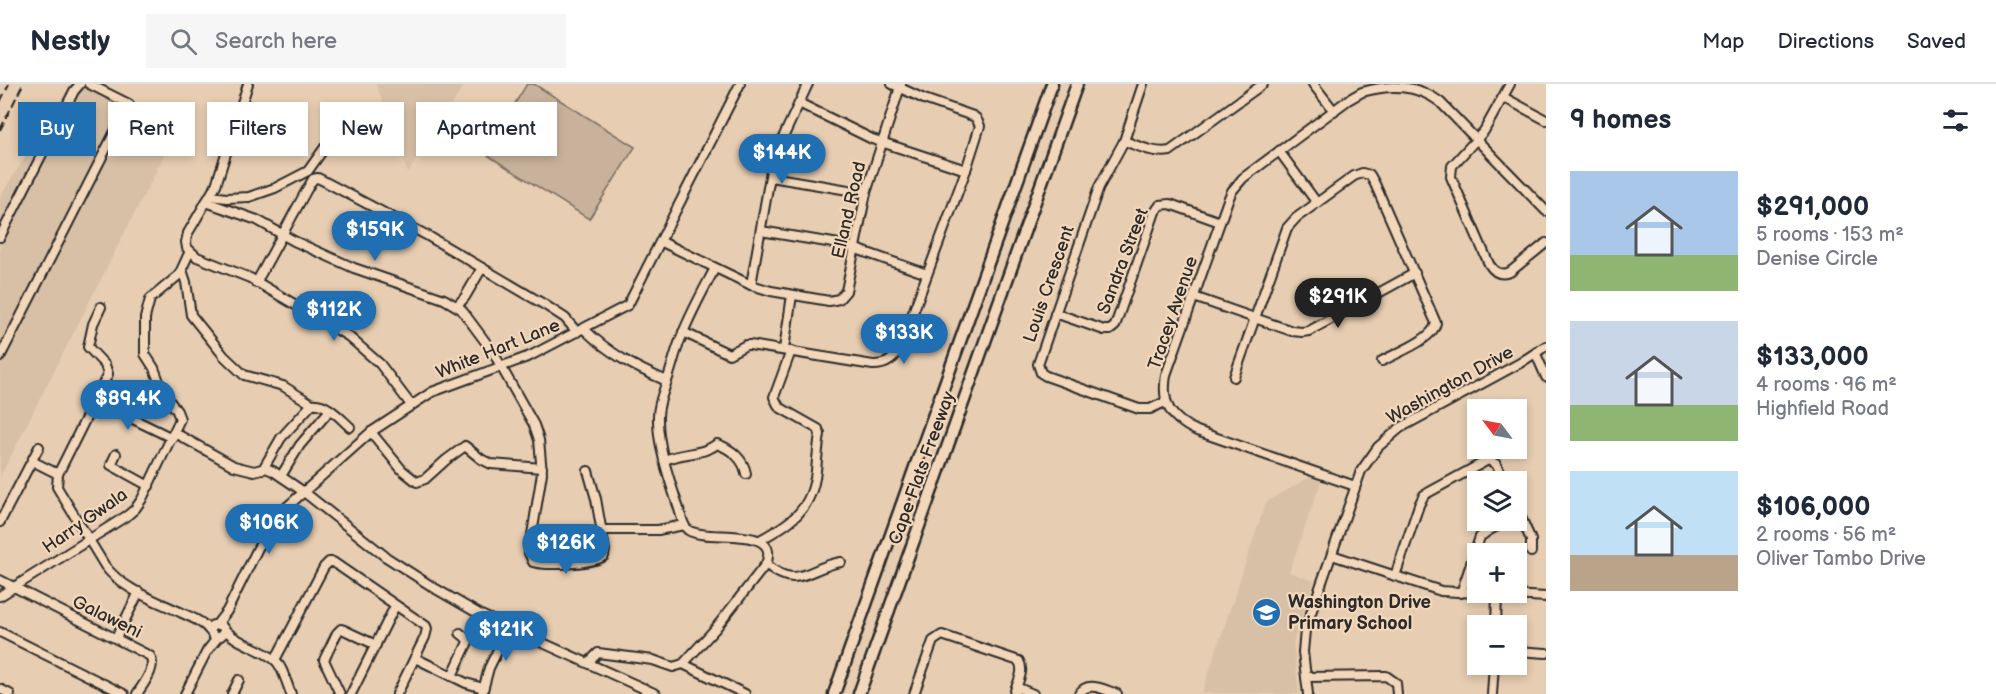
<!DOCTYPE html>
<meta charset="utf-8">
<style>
:root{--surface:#fff;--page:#f6f6f7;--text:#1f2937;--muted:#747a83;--line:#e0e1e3;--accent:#1f6fb2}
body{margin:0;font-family:"Balsamiq Sans",sans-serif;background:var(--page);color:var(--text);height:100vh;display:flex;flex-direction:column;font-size:22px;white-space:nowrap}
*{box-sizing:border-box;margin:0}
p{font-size:20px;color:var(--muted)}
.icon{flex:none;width:33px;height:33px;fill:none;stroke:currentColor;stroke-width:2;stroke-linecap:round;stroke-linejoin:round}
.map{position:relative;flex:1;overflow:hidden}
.sheet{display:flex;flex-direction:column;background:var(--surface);width:450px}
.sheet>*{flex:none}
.banner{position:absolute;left:18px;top:18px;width:570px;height:54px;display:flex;gap:12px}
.needle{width:39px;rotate:302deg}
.fabs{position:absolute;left:1467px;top:315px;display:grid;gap:12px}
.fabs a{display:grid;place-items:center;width:60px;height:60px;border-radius:0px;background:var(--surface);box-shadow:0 3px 9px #0003;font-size:30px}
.price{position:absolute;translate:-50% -51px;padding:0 14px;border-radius:21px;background:var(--accent);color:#fff;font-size:20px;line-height:39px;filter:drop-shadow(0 2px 3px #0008)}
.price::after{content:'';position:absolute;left:50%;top:36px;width:18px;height:14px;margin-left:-9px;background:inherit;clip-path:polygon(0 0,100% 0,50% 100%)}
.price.selected{background:#222;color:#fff}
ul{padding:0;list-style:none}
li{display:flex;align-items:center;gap:18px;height:150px;padding:0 24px}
li span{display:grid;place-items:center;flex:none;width:168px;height:120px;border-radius:0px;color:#555}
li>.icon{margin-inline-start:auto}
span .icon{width:72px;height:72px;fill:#fffc;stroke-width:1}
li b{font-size:26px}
h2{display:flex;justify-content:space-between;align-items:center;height:72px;padding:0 24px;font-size:26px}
.pill{padding:0 21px;border-radius:0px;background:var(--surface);box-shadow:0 3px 9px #0003;font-size:21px;line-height:54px}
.pill.selected{background:var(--accent);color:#fff}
header{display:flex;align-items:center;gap:36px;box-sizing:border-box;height:84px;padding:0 30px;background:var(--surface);border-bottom:2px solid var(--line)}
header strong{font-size:28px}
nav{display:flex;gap:33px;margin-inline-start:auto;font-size:21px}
.search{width:420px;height:54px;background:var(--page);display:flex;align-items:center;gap:15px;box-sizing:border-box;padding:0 21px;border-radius:0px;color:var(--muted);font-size:22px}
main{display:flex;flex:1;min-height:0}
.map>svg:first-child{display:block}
.built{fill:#d7c0a6}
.pitch{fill:#c8b29b;stroke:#7a6e63;stroke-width:1.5}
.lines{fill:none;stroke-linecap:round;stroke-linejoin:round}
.minor-casing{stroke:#2b2b2b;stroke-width:12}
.highway-casing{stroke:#2b2b2b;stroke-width:15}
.minor{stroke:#f3d7ba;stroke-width:8}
.highway{stroke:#f3d7ba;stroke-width:10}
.rail{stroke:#2b2b2b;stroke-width:2;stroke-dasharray:9 4.5;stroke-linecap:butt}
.labels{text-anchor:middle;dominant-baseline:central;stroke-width:4.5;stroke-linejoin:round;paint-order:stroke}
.street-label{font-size:18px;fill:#2b2b2b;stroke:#f3d7ba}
.poi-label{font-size:18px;font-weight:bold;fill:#2b2b2b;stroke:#f3d7ba;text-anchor:start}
</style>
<header>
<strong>Nestly</strong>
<div class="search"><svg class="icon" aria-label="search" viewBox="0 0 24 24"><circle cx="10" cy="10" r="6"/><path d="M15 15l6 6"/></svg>Search here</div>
<nav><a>Map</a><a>Directions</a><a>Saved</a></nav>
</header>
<main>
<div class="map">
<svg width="1546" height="610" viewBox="0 0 1546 610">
<rect width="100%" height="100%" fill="#e7cdb1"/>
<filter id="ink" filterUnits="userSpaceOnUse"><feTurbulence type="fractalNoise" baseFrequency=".0167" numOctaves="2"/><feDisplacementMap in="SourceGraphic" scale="12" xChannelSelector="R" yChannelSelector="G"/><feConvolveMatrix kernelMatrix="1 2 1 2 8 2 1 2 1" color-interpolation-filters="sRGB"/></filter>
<g filter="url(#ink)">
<g class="built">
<polygon points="71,0 99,0 179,42 0,393 0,113"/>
<polygon points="376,0 465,0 408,89"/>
<polygon points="1310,393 1321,397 1289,488 1314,497 1293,558 1299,610 1202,609 1266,418"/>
</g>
<polygon class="pitch" points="527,0 534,0 635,63 589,135 484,69"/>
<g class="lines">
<defs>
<g id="minor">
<polyline points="248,0 216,101 188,149 186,158 187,164 197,173 250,194 348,252 380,280 411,321"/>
<polyline points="1143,0 1124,57 1099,103 1038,280 1041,289 1046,292 1139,325 1150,325 1165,318"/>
<polyline points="1313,0 1334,27"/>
<path d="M1510,0L1484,47L1452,82L1451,93L1489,180C1494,188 1500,192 1510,188L1546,159"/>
<polyline points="1503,13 1546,36"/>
<polyline points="799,19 872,55 966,86"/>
<path d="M1124,57C1139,62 1154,70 1170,67L1263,0"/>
<polyline points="1279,67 1317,119"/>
<polyline points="771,93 866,109"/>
<polyline points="210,112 227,114 249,113 275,104 308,87 325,63"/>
<path d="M206,118L257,136L294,157L354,184L444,215L461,225L493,268L534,341L539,356L542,389L529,469L533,478C546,482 594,480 604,472L605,466L596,415L588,387"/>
<polyline points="761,147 845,161 927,190"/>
<polyline points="0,153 74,7 80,0"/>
<polyline points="662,158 751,201 771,207 829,217 839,215 846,207 866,109 901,0"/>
<polyline points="182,186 186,198 191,231 224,272 244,291 283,302 312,320"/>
<polyline points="256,199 306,107 313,95 318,94 428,152 545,221 565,234 577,248"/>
<polyline points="751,201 773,75 808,0"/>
<polyline points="1194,213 1292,247 1302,248 1309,247 1415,189"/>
<polyline points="457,222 465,213 482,184"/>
<path d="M101,223L93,240L88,263L105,281L108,290L58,390L57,403L105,482C123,506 157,517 182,529C193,534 203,538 210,547"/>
<polyline points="1055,229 1104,246 1110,246 1115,242 1155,128 1160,121 1170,120 1220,138"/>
<path d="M584,245C610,270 634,283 667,297"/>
<path d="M683,248L729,270L746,261H750L873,281C888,281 896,274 901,261L966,86L980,42L976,34L973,32L924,15L892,0"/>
<polyline points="784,265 792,211"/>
<polyline points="1536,270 1546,293"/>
<polyline points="0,273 129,20 89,0"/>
<path d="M1234,293L1287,144L1296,134L1354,92L1362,89L1370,91L1375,100L1436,239C1433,256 1396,269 1382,277"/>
<polyline points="96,317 172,354"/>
<polyline points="371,348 402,386 417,398 425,395 446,376 465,362 481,375 491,380 542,384"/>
<polyline points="175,349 234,382 254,387 266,384 273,387 304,408 386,473 436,505 481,531 656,610"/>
<polyline points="116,370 111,381 149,402"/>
<path d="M665,376C683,368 703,371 717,360C731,365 744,375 746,390"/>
<polyline points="32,377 58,390"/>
<path d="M263,385L281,354L312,320C326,318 340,334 350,343"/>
<polyline points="281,392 300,361 330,326"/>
<path d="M1355,402L1197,347C1171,335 1161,321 1166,291L1228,116L1232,107L1243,94L1348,16L1362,8C1390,0 1416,0 1440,18L1546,127"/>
<polyline points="1520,431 1531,456 1531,468"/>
<polyline points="0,438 39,363"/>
<polyline points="601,446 658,446 684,441"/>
<path d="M760,456C791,439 812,426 816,387C817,375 818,363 820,350L818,345L779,323L774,313L791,267"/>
<polyline points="1332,471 1441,507 1546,513"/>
<path d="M766,480C798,508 808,483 841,478"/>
<polyline points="1395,492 1419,421 1424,411 1488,376 1496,380 1505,398"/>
<path d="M0,496L150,572C157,583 144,599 137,610"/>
<polyline points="1461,509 1480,453 1488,447 1508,436"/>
<polyline points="0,512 128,431 135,425 142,415 180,335 177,327 163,308 154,284 145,270 145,234 150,215 179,191 190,167"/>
<polyline points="217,540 227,527 258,464 279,430 371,348 432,308 530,272 628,221 740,0"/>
<polyline points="1496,542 1497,510"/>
<path d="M224,546C223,552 219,554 214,553L210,547L213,541H221C234,559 256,562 274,575C282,581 287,600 291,610"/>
<polyline points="0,548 124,610"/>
<polyline points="116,554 139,508"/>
<polyline points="1516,567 1546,569"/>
<polyline points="415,574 466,599 483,604"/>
<polyline points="275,576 324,483 329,478 333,478 426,542 427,545 425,553 397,610"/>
<path d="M588,579L598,569L653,576L673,583L683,580L715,545L766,480C782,439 706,459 688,446C683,442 681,432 679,425C670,398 657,361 658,332C658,320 663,309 667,297C672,283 675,268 681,254C690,230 703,207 715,184"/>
<polyline points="683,580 745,610"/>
<polyline points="452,592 468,558 466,554 460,549"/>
<polyline points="1306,593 1386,592 1396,599 1397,610"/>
<polyline points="1016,603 1033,610"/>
<polyline points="0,605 10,610"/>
<polyline points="185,610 207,567 218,553"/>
<polyline points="232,610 239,596"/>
<polyline points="340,610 324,576 337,549 341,545 344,546 376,561"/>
<polyline points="351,610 395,522"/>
<polyline points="482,610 489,584 508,545"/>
<path d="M914,610L933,557L942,551L1019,577C1025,588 1017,599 1014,610"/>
<path d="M1079,610C1088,596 1104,606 1117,610"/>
<polyline points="1308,610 1303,568 1305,546 1361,387 1378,363 1400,344 1520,279 1546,262"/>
<polyline points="1492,610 1494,580"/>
</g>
<g id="highway">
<polyline points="834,610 1052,0"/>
<polyline points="859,610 1077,0"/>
</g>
</defs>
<use href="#minor" class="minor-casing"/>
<use href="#highway" class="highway-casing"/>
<use href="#minor" class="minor"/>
<use href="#highway" class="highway"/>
<g class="rail">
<polyline points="0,18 9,0"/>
<polyline points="0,46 23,0"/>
</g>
</g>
</g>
<defs>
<symbol id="school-disc" viewBox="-11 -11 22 22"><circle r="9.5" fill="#1f6fb2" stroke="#f3d7ba"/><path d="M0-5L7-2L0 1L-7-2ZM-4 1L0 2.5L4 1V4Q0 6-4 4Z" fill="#fff"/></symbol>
</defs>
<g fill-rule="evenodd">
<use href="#school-disc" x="1250" y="512" width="33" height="33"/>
</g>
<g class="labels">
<g class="street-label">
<text transform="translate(849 126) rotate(-77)">Elland Road</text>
<text transform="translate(1123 177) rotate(-69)">Sandra Street</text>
<text transform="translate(1049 200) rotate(-71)">Louis Crescent</text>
<text transform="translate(1173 229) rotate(-71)">Tracey Avenue</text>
<text transform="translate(498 265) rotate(-22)">White Hart Lane</text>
<text transform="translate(1450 301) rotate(-29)">Washington Drive</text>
<text transform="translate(922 384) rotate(-70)">Cape Flats Freeway</text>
<text transform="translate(85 437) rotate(-35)">Harry Gwala</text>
<text transform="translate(107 533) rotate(26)">Galaweni</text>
</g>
<g class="poi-label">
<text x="1288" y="518">Washington Drive<tspan x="1288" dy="21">Primary School</tspan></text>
</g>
</g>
</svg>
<div class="fabs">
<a><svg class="needle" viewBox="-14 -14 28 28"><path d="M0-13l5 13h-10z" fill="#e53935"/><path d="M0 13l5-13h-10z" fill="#747a83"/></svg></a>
<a><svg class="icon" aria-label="layers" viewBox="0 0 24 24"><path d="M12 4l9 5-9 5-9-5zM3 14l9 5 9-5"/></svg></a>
<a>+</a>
<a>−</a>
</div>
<b class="price" style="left:782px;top:101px">$144K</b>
<b class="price" style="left:375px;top:178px">$159K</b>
<b class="price selected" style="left:1338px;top:245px">$291K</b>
<b class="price" style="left:334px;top:258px">$112K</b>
<b class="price" style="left:904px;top:281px">$133K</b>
<b class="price" style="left:128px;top:347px">$89.4K</b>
<b class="price" style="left:269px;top:471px">$106K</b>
<b class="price" style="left:566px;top:491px">$126K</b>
<b class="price" style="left:506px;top:578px">$121K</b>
<div class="banner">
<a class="pill selected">Buy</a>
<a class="pill">Rent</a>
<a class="pill">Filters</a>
<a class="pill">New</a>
<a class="pill">Apartment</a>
</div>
</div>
<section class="sheet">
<h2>9 homes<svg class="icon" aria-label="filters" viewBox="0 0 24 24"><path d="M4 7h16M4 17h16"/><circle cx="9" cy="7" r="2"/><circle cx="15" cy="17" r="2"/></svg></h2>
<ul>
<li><span style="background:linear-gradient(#a9c7e8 70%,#8fb573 0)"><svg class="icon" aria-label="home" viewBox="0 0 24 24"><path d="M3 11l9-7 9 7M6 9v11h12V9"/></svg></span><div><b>$291,000</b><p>5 rooms · 153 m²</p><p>Denise Circle</p></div></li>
<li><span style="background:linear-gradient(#c9d6e8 70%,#8fb573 0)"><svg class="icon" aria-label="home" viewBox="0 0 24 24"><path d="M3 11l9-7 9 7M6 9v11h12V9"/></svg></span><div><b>$133,000</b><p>4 rooms · 96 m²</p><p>Highfield Road</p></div></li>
<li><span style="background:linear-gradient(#bfe0f5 70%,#b9a48a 0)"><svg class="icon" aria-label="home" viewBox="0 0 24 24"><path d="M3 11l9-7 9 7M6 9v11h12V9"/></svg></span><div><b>$106,000</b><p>2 rooms · 56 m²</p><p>Oliver Tambo Drive</p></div></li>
</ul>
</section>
</main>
